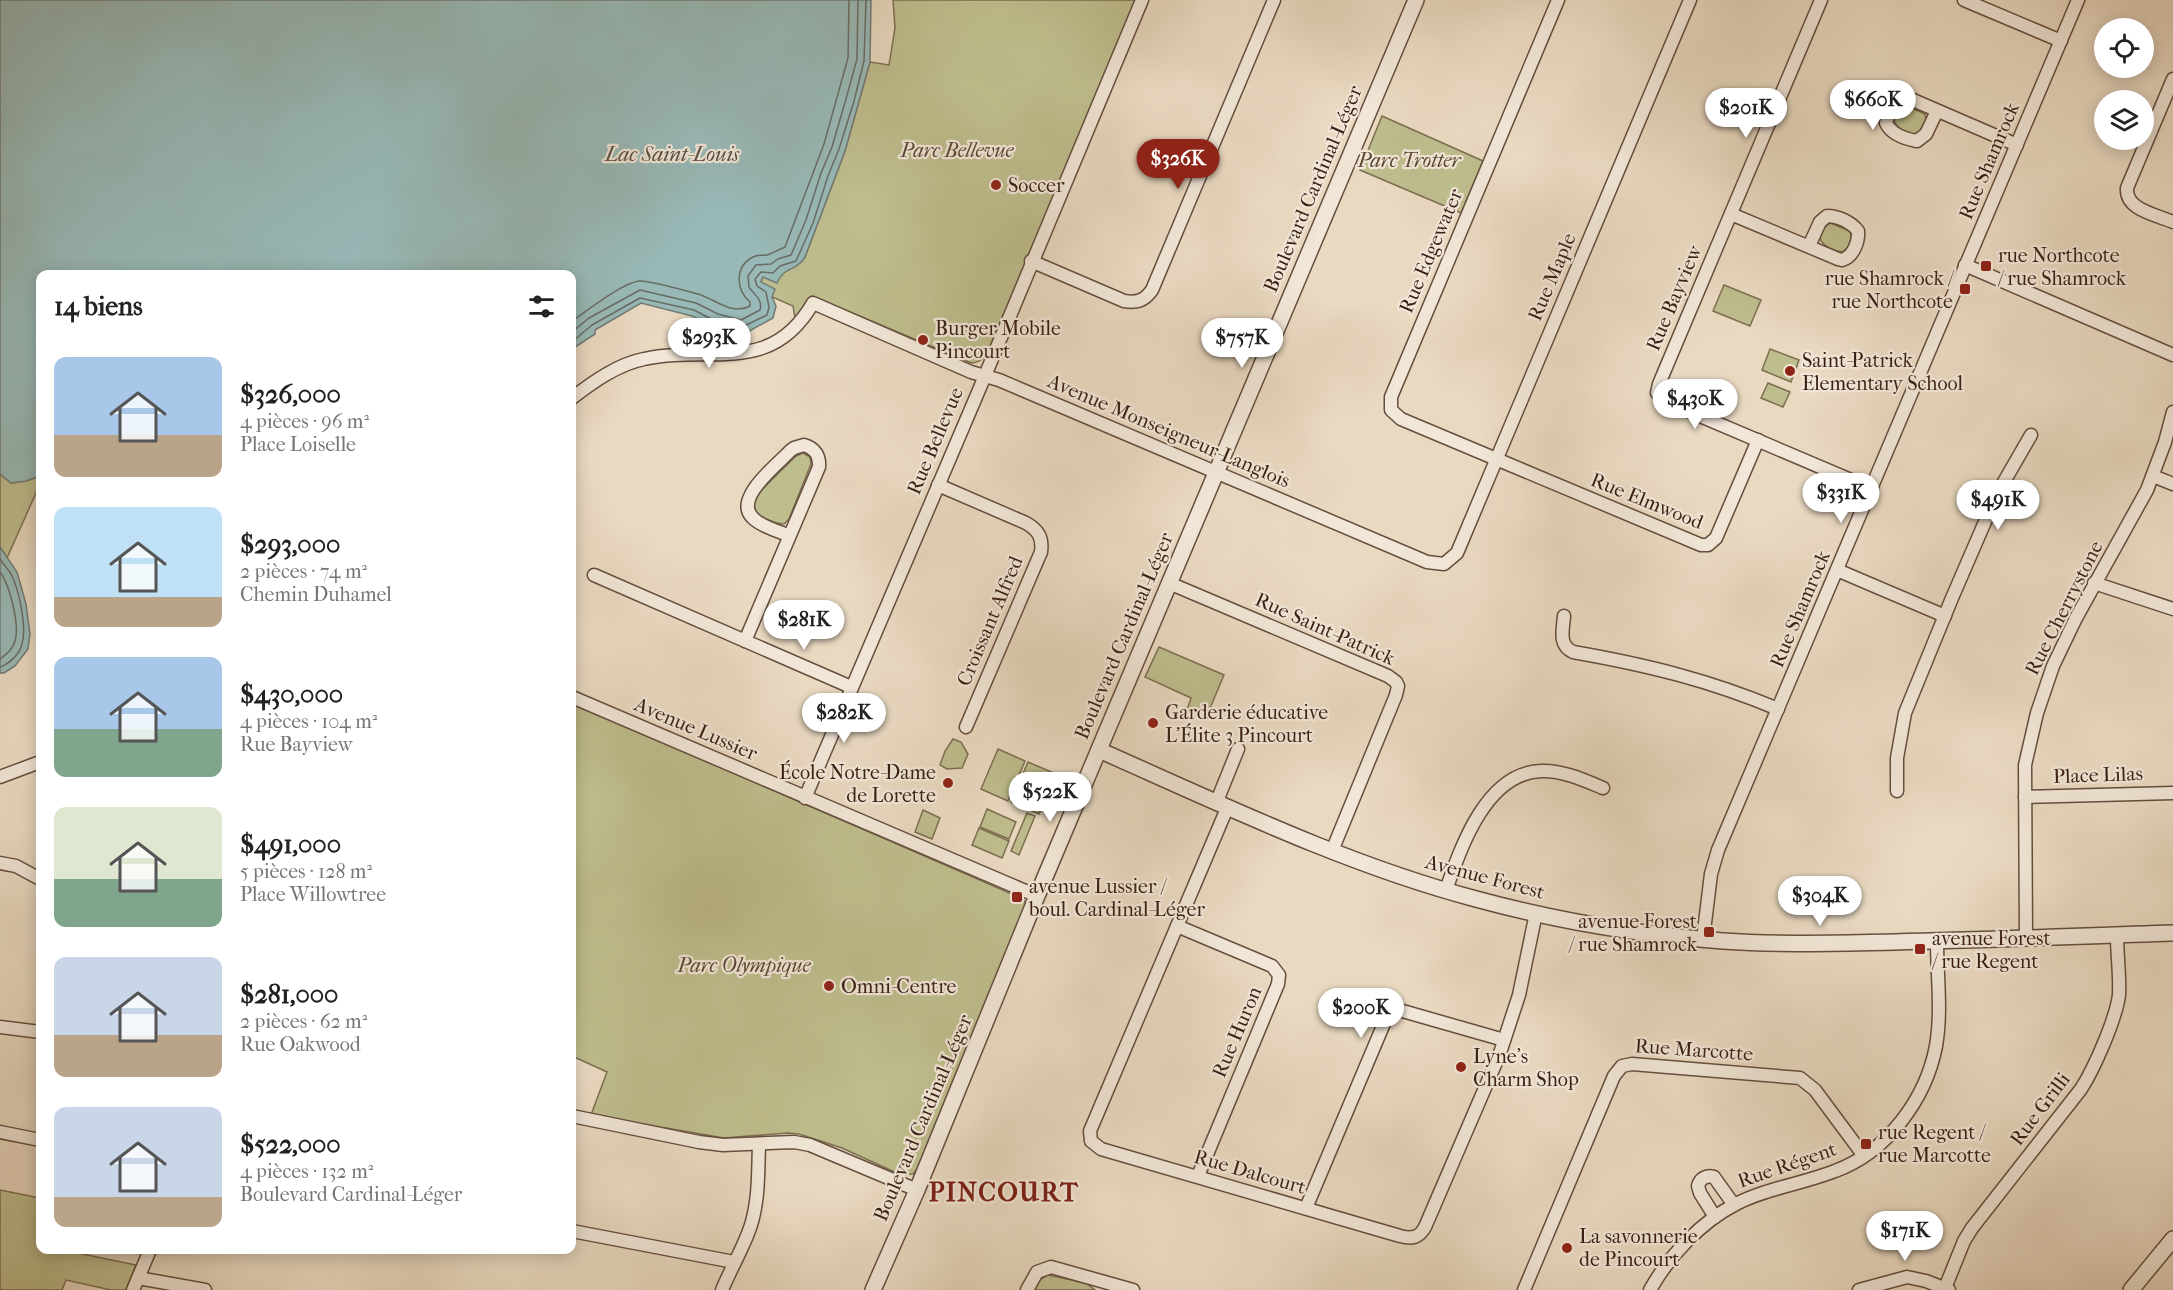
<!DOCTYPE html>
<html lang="fr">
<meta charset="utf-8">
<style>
:root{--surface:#fff;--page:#f6f6f6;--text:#222;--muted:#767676;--accent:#8f2418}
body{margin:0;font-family:"IM FELL French Canon",serif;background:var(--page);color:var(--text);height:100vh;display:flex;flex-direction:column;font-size:22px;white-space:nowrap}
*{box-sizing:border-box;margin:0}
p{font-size:20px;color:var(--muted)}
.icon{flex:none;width:33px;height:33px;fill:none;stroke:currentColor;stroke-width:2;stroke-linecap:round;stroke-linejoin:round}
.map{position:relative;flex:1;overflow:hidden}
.side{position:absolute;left:36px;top:270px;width:540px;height:984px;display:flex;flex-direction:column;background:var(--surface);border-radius:12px;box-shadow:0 3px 15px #0003}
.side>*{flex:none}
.fabs{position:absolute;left:2094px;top:18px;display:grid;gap:12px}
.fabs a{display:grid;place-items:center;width:60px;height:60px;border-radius:50%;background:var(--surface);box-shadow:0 3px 15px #0003;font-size:30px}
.price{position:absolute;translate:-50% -51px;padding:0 14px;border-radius:21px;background:#fff;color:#222;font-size:20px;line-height:39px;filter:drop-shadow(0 2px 3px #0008)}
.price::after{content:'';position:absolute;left:50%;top:36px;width:18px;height:14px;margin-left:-9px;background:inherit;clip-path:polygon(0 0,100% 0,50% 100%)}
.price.active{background:var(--accent);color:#fff}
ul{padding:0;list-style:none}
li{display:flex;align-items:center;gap:18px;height:150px;padding:0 18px}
li span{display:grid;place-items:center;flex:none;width:168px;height:120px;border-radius:12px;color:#555}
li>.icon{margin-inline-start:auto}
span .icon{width:72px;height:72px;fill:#fffc;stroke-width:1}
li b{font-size:26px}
h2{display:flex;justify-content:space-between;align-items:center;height:72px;padding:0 18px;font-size:26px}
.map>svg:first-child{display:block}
.green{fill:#bebd8d;stroke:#7c6e50;stroke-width:1.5}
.water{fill:#98b9b7;stroke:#727b75;stroke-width:1.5}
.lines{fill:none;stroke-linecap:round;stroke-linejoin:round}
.shore{stroke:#686c65;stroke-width:1.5}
.minor-casing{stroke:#654e3e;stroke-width:15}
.tertiary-casing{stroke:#654e3e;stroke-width:18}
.minor{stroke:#f1e6d7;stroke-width:12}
.tertiary{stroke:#f1e6d7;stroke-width:15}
.poi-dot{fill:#8f2418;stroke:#f1e6d7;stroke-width:2}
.labels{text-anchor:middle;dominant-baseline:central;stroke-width:4.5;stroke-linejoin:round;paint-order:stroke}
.park-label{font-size:20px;font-style:italic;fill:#5a4632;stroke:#f1e6d7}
.street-label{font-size:20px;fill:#391f13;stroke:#f1e6d7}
.poi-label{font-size:20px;fill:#391f13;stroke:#f1e6d7;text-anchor:start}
.water-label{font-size:21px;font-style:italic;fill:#564d44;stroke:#f1e6d7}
.district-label{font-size:26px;font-weight:bold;letter-spacing:1.5px;fill:#7a1f14;stroke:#f1e6d7}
</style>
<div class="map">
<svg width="2173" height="1290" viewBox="0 0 2173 1290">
<rect width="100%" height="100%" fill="#e9d9c1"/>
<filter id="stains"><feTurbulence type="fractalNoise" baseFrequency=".00333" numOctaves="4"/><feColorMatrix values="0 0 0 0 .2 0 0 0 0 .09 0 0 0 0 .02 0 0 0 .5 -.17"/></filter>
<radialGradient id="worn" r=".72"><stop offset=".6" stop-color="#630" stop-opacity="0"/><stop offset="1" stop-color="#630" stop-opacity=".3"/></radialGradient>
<g class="green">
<path d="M893,0H1137L992,343C987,353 983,363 971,363L812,296L795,318L793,306L772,297L760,282L763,276L778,280C783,266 795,272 805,257L845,151L870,62L889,65L895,28Z"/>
<path d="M1905,105L1925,114L1926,120L1918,134C1899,136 1882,114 1905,105Z"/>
<polygon points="1382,116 1483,161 1461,213 1360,170"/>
<path d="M1830,223L1850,231C1853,239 1849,248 1842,252C1824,249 1809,236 1830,223Z"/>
<polygon points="1724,285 1761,300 1750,326 1713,311"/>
<polygon points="1770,349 1799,360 1791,382 1762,370"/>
<polygon points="1768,383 1790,392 1783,407 1761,398"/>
<path d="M803,453L810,457L811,464L789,519L784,524C777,524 772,521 766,519C759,516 752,509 754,501C757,492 788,464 796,456Z"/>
<polygon points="0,474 11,483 26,481 40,476 40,484 7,558 0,547"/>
<polygon points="1159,647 1224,675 1206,718 1187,710 1191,698 1145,677"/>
<polygon points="572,703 1021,898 1027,904 918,1168 913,1174 901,1175 842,1148 799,1134 788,1133 724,1138 591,1115 607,1072 572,1056"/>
<polygon points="953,739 961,742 968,754 962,768 947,769 940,765 945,751"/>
<polygon points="998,749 1025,761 1008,801 981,789"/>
<polygon points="1028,762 1056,774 1039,814 1011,802"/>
<polygon points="987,809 1016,822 1009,839 980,827"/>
<polygon points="923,810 940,818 932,839 915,832"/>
<polygon points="1027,813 1035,816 1019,855 1011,851"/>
<polygon points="979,828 1009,841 1002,858 972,845"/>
<polygon points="0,1190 40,1198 40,1250 63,1250 136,1265 126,1290 111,1290 66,1280 62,1290 0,1290"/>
<polygon points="1048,1275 1086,1283 1095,1290 1035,1290 1039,1280"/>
</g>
<g class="water">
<path d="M0,0H871L870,62L845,151L805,257C795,273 785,265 777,283L763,277L761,282L775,289L772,297L776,306L773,318L744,334L713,327L692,316L641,303L595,330V334L572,349V274H40V476L26,481L11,483L0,474Z"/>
<polygon points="0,547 17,572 26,604 30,634 28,649 15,666 4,673 0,673"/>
</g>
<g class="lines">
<g class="shore">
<path d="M572,321C587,311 622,283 639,281C648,280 687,291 698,294C715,299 732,316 750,306V302C736,290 734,267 753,257C758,254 762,256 767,255C773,253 780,249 785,247L824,144L848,58L849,0"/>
<path d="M572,332L589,318L640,290L696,303L718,314L741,320L760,310C763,299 754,295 749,287L748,276L756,265L771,264L778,259L791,255L806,220L821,173L832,147L846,99L857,59L858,0"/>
<polyline points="572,342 592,325 640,298 694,310 715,321 740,328 767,315 769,307 766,292 757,286 755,279 761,272 773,273 780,266 796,261 813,223 828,176 839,149 854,101 864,61 866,0"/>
<path d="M0,559C3,564 8,569 11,574C19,589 27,628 22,644C20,654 9,664 0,667"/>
<path d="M0,572C10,585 20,626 15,641C13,649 6,655 0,659"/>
</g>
<defs>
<g id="minor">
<polyline points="1558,0 1391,397 1391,410 1401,419 1701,545 1708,545 1716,538 1758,440"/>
<polyline points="1821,0 1659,384 1657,393 1665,401 1872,489"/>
<polyline points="1964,0 2061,41"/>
<path d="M2173,79L2127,188C2125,210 2157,215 2173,222"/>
<path d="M1937,111L1926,134L1917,141C1906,139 1891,134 1886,123C1889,112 1894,99 1906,97L2017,145"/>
<path d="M1731,214L1838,259L1842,260C1853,257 1859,242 1858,231C1851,222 1838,216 1827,216L1820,222L1809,246"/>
<path d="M1031,261L1124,301C1137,303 1144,301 1152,290L1274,0"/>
<polyline points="1965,265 2173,355"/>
<path d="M572,398C593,382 618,364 644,359C710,344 770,377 813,303L971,372L999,380L1427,562L1444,564L1457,553L1690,0"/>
<polyline points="2153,476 2173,484"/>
<path d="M938,485L1026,523C1038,530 1043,537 1041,552L966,727"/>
<polyline points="1837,570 1945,616"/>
<polyline points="594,575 851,687"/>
<polyline points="1169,583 1388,676 1396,682 1398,686 1396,695 1332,851"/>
<polyline points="2094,583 2173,609"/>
<path d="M1564,616C1563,630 1558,645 1573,652C1647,665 1709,680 1778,709"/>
<path d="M745,641L819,467C820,456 815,448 804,445L794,448L790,451C777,465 731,500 754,519C763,527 777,531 788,535"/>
<polyline points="572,697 1037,896"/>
<polyline points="0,777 40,762"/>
<polyline points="1897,791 1897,758 1905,713 1952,598 1997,494 2031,435"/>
<polyline points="2025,797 2173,793"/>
<polyline points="805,798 979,390 1142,0"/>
<polyline points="1217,801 1238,749"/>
<path d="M1228,806L1090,1131L1091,1141L1101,1149L1400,1236C1412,1239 1419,1238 1425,1227L1500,1053L1519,995L1536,913"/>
<polyline points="0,863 16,866 40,879"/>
<path d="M1446,890C1461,847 1486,773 1541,771C1562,770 1584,780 1603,788"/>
<polyline points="1177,926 1272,966 1279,975 1278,984 1198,1176"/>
<polyline points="2026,938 2025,765 2037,713 2053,666 2076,618 2147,490 2165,442 2173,412"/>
<polyline points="1703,939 1711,874 1718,850 2078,0"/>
<polyline points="0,1027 40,1032"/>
<polyline points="572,1116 699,1142 723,1145 794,1142 810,1145 917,1190"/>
<polyline points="0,1132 40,1140"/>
<polyline points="1306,1208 1388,1014 1399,1010 1504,1040"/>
<path d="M1715,1217L1700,1193L1698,1186C1700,1178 1707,1175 1714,1177L1734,1205"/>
<polyline points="572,1231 734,1262"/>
<polyline points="138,1278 205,1290"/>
<path d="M1945,1288L1964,1241L1972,1228L2081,1089C2094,1069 2116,1019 2119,995C2120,975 2117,955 2117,935"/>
<polyline points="133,1290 150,1250"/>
<path d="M722,1290C731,1268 744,1247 751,1225C759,1199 758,1172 759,1145"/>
<polyline points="1027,1290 1037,1272 1051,1267 1133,1290"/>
<polyline points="1524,1290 1614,1076 1622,1066 1632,1064 1800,1078 1815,1090 1864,1156"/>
<path d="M1650,1290C1669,1256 1701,1222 1736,1204C1767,1188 1802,1184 1835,1171C1887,1152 1926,1099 1936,1046C1942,1011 1937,976 1937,941"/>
<polyline points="1859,1290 1907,1277 1926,1281 1949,1290"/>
</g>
<g id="tertiary">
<path d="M1099,750C1221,804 1347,865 1476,899C1557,921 1640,935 1723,941C1780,945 1838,943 1895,942C1988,940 2080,936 2173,933"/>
<polyline points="873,1290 917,1190 1037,896 1416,0"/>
<polyline points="2131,1290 2173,1239"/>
</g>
</defs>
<use href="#minor" class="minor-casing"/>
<use href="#tertiary" class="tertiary-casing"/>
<use href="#minor" class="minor"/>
<use href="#tertiary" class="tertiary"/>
</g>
<g class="poi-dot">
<circle cx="996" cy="185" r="6"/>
<rect x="1980" y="260" width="12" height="12" rx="3"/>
<rect x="1959" y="283" width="12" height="12" rx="3"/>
<circle cx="923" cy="340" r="6"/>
<circle cx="1790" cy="371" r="6"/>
<circle cx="1153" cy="723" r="6"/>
<circle cx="948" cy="783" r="6"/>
<rect x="1011" y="891" width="12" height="12" rx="3"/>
<rect x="1703" y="926" width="12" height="12" rx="3"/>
<rect x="1914" y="943" width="12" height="12" rx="3"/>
<circle cx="829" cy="986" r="6"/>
<circle cx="1461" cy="1067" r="6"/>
<rect x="1860" y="1138" width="12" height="12" rx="3"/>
<circle cx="1567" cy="1248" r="6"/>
</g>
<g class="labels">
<g class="park-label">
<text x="957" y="150">Parc Bellevue</text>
<text x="1409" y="160">Parc Trotter</text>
<text x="744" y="965">Parc Olympique</text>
</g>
<g class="street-label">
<text transform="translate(1989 161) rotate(-67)">Rue Shamrock</text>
<text transform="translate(1313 189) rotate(-67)">Boulevard Cardinal-Léger</text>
<text transform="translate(1431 251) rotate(-67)">Rue Edgewater</text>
<text transform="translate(1552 277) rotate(-67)">Rue Maple</text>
<text transform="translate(1674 298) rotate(-67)">Rue Bayview</text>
<text transform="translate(1169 431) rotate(23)">Avenue Monseigneur-Langlois</text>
<text transform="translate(935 441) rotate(-67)">Rue Bellevue</text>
<text transform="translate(1647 501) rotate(22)">Rue Elmwood</text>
<text transform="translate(2064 608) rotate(-63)">Rue Cherrystone</text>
<text transform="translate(1800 609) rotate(-67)">Rue Shamrock</text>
<text transform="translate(990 621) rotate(-67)">Croissant Alfred</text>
<text transform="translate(1325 629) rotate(24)">Rue Saint-Patrick</text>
<text transform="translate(1124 636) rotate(-67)">Boulevard Cardinal-Léger</text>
<text transform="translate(696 729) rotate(23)">Avenue Lussier</text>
<text transform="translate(2098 775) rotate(-2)">Place Lilas</text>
<text transform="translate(1485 877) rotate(15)">Avenue Forest</text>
<text transform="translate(1237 1032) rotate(-67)">Rue Huron</text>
<text transform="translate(1694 1050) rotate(4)">Rue Marcotte</text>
<text transform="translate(2040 1109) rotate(-53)">Rue Grilli</text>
<text transform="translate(923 1118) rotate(-67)">Boulevard Cardinal-Léger</text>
<text transform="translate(1787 1165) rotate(-19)">Rue Régent</text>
<text transform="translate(1250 1172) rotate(16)">Rue Dalcourt</text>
</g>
<g class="poi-label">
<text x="1008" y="185">Soccer</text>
<text x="1998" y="255">rue Northcote<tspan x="1998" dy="23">/ rue Shamrock</tspan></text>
<text x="1953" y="278" text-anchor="end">rue Shamrock /<tspan x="1953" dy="23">rue Northcote</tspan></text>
<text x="935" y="328">Burger Mobile<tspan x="935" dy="23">Pincourt</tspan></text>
<text x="1802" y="360">Saint-Patrick<tspan x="1802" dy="23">Elementary School</tspan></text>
<text x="1165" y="712">Garderie éducative<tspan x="1165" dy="23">L'Élite 3 Pincourt</tspan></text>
<text x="936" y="772" text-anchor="end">École Notre-Dame<tspan x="936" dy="23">de Lorette</tspan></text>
<text x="1029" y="886">avenue Lussier /<tspan x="1029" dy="23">boul. Cardinal-Léger</tspan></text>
<text x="1697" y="921" text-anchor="end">avenue Forest<tspan x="1697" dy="23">/ rue Shamrock</tspan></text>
<text x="1932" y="938">avenue Forest<tspan x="1932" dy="23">/ rue Regent</tspan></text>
<text x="841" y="986">Omni-Centre</text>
<text x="1473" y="1056">Lyne's<tspan x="1473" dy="23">Charm Shop</tspan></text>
<text x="1878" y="1132">rue Regent /<tspan x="1878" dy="23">rue Marcotte</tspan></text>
<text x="1579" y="1236">La savonnerie<tspan x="1579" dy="23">de Pincourt</tspan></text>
</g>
<g class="water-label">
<text x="672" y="154">Lac Saint-Louis</text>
</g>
<g class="district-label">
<text x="1004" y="1192">PINCOURT</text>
</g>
</g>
<rect width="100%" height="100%" filter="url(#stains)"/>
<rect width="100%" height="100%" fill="url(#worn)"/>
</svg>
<div class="fabs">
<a><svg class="icon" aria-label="locate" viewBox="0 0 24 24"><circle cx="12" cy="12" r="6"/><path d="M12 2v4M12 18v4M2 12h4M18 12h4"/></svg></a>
<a><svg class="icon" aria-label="layers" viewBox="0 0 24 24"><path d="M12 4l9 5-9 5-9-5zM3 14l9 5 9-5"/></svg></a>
</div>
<b class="price" style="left:1873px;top:131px">$660K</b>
<b class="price" style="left:1746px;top:139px">$201K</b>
<b class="price active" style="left:1178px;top:190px">$326K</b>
<b class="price" style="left:709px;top:369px">$293K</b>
<b class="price" style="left:1242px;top:369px">$757K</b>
<b class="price" style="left:1695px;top:430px">$430K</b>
<b class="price" style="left:1841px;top:524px">$331K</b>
<b class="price" style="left:1998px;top:531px">$491K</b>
<b class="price" style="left:804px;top:651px">$281K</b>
<b class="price" style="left:844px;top:744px">$282K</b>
<b class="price" style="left:1050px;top:823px">$522K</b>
<b class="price" style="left:1820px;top:927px">$304K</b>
<b class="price" style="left:1361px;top:1039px">$200K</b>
<b class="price" style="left:1905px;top:1262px">$171K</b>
<section class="side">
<h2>14 biens<svg class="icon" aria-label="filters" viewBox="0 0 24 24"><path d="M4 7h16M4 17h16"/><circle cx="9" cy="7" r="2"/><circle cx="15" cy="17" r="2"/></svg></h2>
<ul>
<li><span style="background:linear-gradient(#a9c7e8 65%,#b9a48a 0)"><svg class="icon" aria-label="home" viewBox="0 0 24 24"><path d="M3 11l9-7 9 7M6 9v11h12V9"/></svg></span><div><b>$326,000</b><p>4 pièces · 96 m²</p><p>Place Loiselle</p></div></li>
<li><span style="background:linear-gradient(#bfe0f5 75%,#b9a48a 0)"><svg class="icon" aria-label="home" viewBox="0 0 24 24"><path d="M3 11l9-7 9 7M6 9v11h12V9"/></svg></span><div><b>$293,000</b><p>2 pièces · 74 m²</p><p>Chemin Duhamel</p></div></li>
<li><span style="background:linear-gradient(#a9c7e8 60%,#7fa58c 0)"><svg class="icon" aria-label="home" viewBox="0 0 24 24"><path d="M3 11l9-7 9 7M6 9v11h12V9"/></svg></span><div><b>$430,000</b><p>4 pièces · 104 m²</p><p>Rue Bayview</p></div></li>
<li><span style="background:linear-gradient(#dfe7d0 60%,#7fa58c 0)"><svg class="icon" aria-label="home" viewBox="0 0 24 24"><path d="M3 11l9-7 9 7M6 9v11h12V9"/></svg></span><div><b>$491,000</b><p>5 pièces · 128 m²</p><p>Place Willowtree</p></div></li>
<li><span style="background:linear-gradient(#c9d6e8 65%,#b9a48a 0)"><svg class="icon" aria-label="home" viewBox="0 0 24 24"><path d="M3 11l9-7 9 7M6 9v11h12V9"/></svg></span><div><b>$281,000</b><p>2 pièces · 62 m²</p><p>Rue Oakwood</p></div></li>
<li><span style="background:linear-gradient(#c9d6e8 75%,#b9a48a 0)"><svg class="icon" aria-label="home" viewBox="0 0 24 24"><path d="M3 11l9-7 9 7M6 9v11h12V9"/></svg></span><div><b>$522,000</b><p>4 pièces · 132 m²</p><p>Boulevard Cardinal-Léger</p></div></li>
</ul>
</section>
</div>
